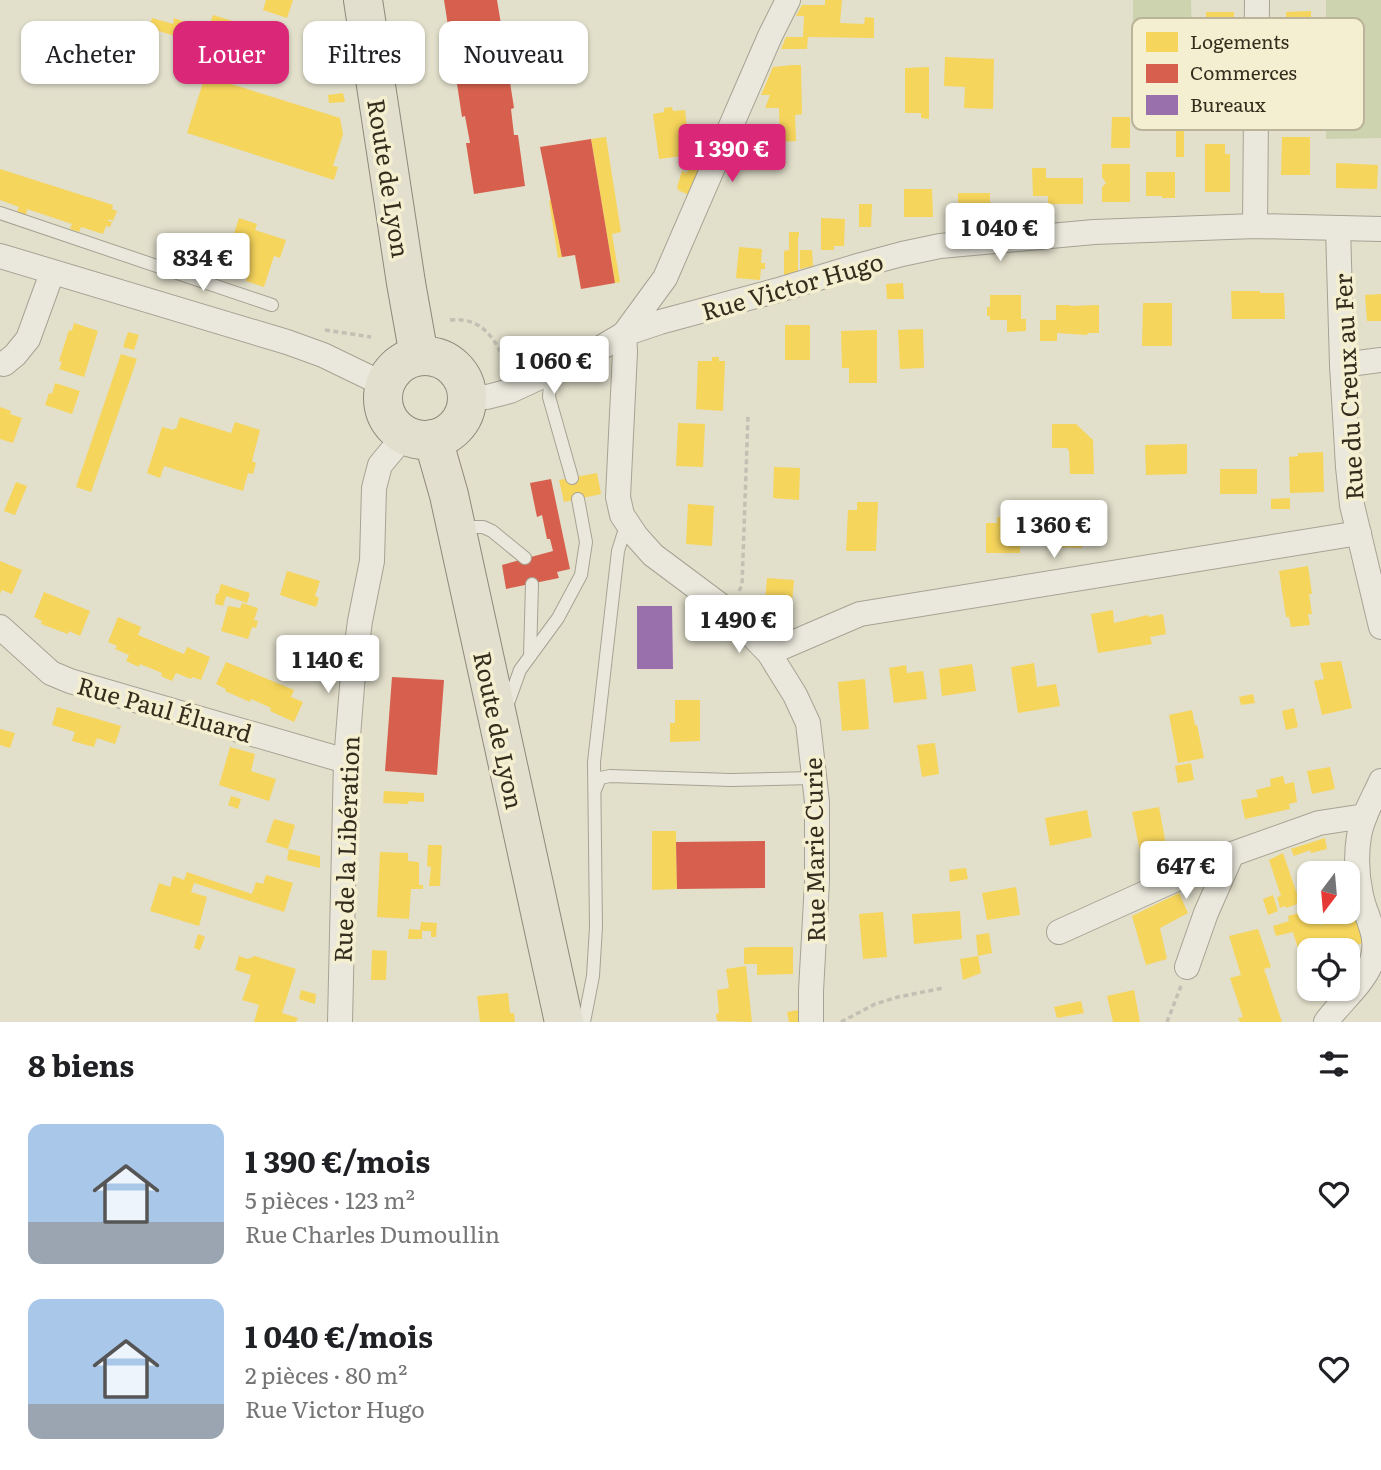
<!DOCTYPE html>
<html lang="fr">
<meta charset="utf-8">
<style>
:root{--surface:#fff;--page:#f6f6f6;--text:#202124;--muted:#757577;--accent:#db2777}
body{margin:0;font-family:Literata,serif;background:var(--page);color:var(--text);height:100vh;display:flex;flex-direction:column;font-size:26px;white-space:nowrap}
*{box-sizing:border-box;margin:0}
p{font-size:23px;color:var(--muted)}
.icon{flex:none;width:38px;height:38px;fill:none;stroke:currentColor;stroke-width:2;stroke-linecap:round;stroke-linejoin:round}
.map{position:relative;height:1022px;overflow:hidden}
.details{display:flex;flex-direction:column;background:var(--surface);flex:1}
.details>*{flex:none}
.guide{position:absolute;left:21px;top:21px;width:700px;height:63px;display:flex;gap:14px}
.needle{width:46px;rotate:196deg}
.tools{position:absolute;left:1297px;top:861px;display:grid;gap:14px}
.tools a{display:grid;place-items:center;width:63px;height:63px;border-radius:14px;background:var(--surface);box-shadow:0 2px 5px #0004;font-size:35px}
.price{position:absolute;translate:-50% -60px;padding:0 16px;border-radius:7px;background:#fff;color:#222;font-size:23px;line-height:46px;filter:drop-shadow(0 2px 4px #0008)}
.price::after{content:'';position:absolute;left:50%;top:42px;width:21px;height:16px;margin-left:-10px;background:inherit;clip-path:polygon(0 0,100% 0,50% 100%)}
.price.selected{background:var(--accent);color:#fff}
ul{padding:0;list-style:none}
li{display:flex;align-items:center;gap:21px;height:175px;padding:0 28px}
li span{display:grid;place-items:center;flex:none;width:196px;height:140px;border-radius:14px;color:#555}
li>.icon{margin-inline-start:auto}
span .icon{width:84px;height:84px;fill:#fffc;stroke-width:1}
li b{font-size:30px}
h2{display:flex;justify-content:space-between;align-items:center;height:84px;padding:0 28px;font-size:30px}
.tag{padding:0 24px;border-radius:14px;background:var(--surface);box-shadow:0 2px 5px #0004;font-size:24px;line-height:63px}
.tag.selected{background:var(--accent);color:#fff}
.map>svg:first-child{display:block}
.green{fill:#cdd3ae}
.homes{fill:#f6d55c}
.shops{fill:#d6604d}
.offices{fill:#9970ab}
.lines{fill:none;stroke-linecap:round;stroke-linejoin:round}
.lane-casing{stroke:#a7a394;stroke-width:14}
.street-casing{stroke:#a7a394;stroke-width:26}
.primary-casing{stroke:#8d897b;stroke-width:40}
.path{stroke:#c3c0b3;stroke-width:3.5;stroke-dasharray:5 3.5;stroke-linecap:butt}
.lane{stroke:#eae8dc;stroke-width:12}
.street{stroke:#eae8dc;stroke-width:24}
.primary{stroke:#e2dfce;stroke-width:38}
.labels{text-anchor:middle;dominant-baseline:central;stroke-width:7;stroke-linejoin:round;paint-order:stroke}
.street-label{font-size:24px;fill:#352c1d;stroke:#f4efd0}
.key{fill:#f4efd0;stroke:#bbb49a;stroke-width:2}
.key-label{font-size:19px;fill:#352c1d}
</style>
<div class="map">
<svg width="1381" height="1022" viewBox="0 0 1381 1022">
<rect width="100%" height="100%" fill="#e2dfcb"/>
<g class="green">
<polygon points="1133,0 1191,0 1193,92 1133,93"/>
<polygon points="1326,0 1381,0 1381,138 1326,139"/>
</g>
<g class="homes">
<polygon points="266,0 293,0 287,18 263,10"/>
<polygon points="825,0 842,0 840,23 864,24 865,17 874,18 874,38 808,37 807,49 781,49 786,37 803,37 804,16 796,16 802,5 825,5"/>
<polygon points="1311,11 1311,49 1286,49 1286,12"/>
<polygon points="1206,12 1234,12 1234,50 1205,49"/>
<polygon points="213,15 249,26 240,56 149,28 152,18 173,24 174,18 208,30"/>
<polygon points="945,57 994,59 993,109 964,108 965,87 944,86"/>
<polygon points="793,65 801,65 802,114 795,115 796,141 780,142 779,108 765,108 770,95 761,95 773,67"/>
<polygon points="929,67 929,119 921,118 921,113 905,113 905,68"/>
<polygon points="205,76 340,118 343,134 333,166 338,167 334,180 187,133"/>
<polygon points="343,93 345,102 329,103 328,95"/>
<polygon points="672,107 673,111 685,110 690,155 659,159 653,114 664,112 664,108"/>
<polygon points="1112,117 1130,117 1130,148 1111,148"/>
<rect x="1176" y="124" width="8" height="33"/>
<polygon points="606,137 621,232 612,234 620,282 615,283 591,139"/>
<polygon points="1282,137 1310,137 1310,175 1281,175"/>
<polygon points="1205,144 1225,144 1225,154 1230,154 1230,192 1205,192"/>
<polygon points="690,159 706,162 691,196 678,190 677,187 682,171 687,173"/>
<polygon points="1336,163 1378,165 1377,189 1336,188"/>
<polygon points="1102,164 1130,164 1130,202 1102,202 1102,187 1106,183 1102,177"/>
<polygon points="1032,168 1046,168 1046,178 1083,178 1083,204 1048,204 1048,196 1033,196"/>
<polygon points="0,169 113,205 112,209 117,211 113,221 109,219 108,221 112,222 110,227 106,226 103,234 81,227 79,232 70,229 72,224 27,209 26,215 17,212 19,207 0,200"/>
<polygon points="1146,172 1175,172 1175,198 1162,198 1162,196 1146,196"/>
<polygon points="904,189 932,189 933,217 904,217"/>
<rect x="958" y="193" width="32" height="24"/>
<polygon points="551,200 562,257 558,258 549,201"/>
<polygon points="859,204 872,204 871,227 859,227"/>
<polygon points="239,218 257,224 255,230 286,240 280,258 274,256 264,287 246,281 248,275 217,265 223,246 229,249"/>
<polygon points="821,218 845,219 844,246 834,246 834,250 821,250"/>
<polygon points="1029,220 1030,230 1014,231 1013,221"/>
<polygon points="789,232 799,232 799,237 798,237 798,275 784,279 784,251 789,250"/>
<polygon points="739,247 762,249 761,263 765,263 765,269 761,269 760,280 736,278"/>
<polygon points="800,250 812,250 813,266 800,269"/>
<polygon points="903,283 904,299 887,299 886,284"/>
<polygon points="1231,291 1260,291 1260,293 1284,293 1285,319 1232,319"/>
<polygon points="1381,294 1381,321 1367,321 1365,295"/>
<polygon points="990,295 1021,295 1021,319 1026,319 1026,331 1007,332 1007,320 990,320 990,316 987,316 987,307 990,307"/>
<polygon points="1143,303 1172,303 1172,346 1142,346"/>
<polygon points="1056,305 1070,305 1070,306 1099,305 1099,333 1088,333 1087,335 1057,333 1057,341 1040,341 1040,320 1056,320"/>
<polygon points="74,323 98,331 84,377 59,369 62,362 59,361 69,330 72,331"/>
<rect x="785" y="325" width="25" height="35"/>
<polygon points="923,329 924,368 900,369 898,330"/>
<polygon points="877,330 877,383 849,383 849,368 842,368 841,331"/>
<polygon points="128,332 139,335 134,350 123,347"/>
<polygon points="121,354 137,359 91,492 76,487"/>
<polygon points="712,357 719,357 719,361 725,361 723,411 696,409 698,361 712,361"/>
<polygon points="55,383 80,391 72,414 45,405 49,393 52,394"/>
<polygon points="0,407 11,411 10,414 22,418 13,443 0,439"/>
<polygon points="180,417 231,433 235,422 260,430 252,461 256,463 253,474 248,473 243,491 164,466 160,478 147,473 162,427 173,430 174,428 176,429"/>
<polygon points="678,423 705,424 703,467 676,466"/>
<polygon points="1052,424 1076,424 1093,440 1094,474 1070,474 1069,451 1067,448 1052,448"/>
<polygon points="1187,444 1187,474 1146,475 1145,445"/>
<polygon points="1323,452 1324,492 1290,493 1289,457 1298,456 1298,453"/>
<polygon points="774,467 800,468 799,500 773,498"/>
<rect x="1220" y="469" width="37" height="25"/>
<polygon points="597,473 601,494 564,502 559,480"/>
<polygon points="16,482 27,486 15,515 4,511"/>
<polygon points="1290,498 1290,509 1271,509 1271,499"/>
<polygon points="857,502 878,502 876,551 846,551 848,510 857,510"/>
<polygon points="688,504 714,506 712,546 686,544"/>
<polygon points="1054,513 1082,514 1082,548 1054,547"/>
<polygon points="997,517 1010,517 1010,523 1021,523 1020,553 986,553 986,523 997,523"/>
<polygon points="0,561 22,570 12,594 2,590 0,594"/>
<polygon points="1308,566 1312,594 1309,594 1312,614 1308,614 1310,625 1291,627 1289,617 1286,617 1279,571"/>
<polygon points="287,571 320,581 315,596 319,598 316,607 280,595"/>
<polygon points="767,578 794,580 791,614 764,612"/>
<polygon points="221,584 250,593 247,603 226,596 223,606 215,604 216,594 218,594"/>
<polygon points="44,592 90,611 80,636 69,631 68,634 41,624 42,621 34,617"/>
<polygon points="242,603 258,608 254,620 258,621 256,628 252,627 248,639 221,631 228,606 240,608"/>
<polygon points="1113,610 1114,623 1148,615 1149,617 1163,614 1166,634 1150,637 1152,644 1098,653 1091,614"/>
<polygon points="118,617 141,627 138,635 184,654 187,647 210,657 201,680 192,677 191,679 176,673 172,681 161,676 162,673 140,664 139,667 126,661 129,655 115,649 117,646 108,642"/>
<polygon points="287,640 317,649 314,659 283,650"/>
<polygon points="1341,661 1352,708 1322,715 1314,681 1324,679 1320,663"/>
<polygon points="226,662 294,690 291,697 303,702 294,722 270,711 271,708 251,699 250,702 225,691 226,689 216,684"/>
<polygon points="1034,663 1037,687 1056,684 1060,706 1018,713 1011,667"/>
<polygon points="972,664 976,691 942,696 939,669"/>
<polygon points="906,665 907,673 923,671 927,699 894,703 889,668"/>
<polygon points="865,679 869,729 842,731 838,682"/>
<polygon points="1253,694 1255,703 1241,705 1239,697"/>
<polygon points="675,700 700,700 700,741 670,742 670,723 675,723"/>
<polygon points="57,707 121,726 115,744 97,738 94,747 72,741 75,732 52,725"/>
<polygon points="1294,708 1298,727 1286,730 1282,711"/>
<polygon points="1192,710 1195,725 1197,725 1204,758 1178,763 1169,715"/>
<polygon points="0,729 15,733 10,748 0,745"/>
<polygon points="935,743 939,774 922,777 917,745"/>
<polygon points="230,747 255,754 251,771 276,779 269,801 219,785"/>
<polygon points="1191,763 1194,780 1178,783 1175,766"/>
<polygon points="1330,767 1335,789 1312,794 1307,771"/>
<polygon points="1283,776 1285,784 1294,782 1297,802 1289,804 1290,809 1245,819 1241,800 1258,797 1256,790 1271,786 1270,779"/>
<polygon points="384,791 424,793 424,802 409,801 408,804 383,803"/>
<polygon points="231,796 241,799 238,809 228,805"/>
<polygon points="1159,807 1166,845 1140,851 1132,812"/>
<polygon points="1087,810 1092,837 1050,846 1045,818"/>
<polygon points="274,819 295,825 288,849 266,842"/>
<polygon points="652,831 676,831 677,889 652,890"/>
<polygon points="1325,838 1327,849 1311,853 1310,850 1294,856 1291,849"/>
<polygon points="428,845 442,845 440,886 429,886 431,867 427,866"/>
<polygon points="289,849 320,856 320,868 287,860"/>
<polygon points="380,852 408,853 408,861 419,862 419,885 423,885 423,889 411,889 409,919 377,917"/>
<polygon points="1283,853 1300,903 1286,908 1285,906 1280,908 1277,897 1281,896 1269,860"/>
<polygon points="966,868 968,879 950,882 949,870"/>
<polygon points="187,872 252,894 256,882 263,884 266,875 293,883 284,912 194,883 191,892 207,897 199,926 150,911 159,883 170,887 173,876 184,880"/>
<polygon points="1016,887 1020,915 987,920 982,893"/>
<polygon points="1179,893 1188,913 1160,928 1167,959 1146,965 1132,916"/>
<polygon points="1273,895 1278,911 1268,915 1263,899"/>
<polygon points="1309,910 1309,912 1316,912 1320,925 1359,914 1367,942 1351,946 1353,952 1348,954 1348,950 1341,950 1340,944 1324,950 1309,950 1309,974 1306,974 1293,932 1276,936 1273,926 1289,921 1288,916"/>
<polygon points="960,911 962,939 914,944 912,914"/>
<polygon points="883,912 887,957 863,959 859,914"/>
<polygon points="421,922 437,923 436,937 431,937 431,931 422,931 422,939 408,939 409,929 420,930"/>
<polygon points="1258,929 1271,967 1264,969 1282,1022 1240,1022 1238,1018 1243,1017 1230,978 1241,975 1229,936"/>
<polygon points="989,933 992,953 978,956 976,935"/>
<polygon points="198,934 205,937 200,950 194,948"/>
<polygon points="751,947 793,947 793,974 757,975 757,964 744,964 744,948"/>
<polygon points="372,950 387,951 386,980 371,980"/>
<polygon points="239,956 248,959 255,956 296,969 282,1013 298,1018 296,1022 254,1022 259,1005 242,1000 251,975 235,970"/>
<polygon points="978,956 981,973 963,980 960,959"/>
<polygon points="746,966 752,1022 717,1021 716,1014 719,1013 717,990 729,988 726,969"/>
<polygon points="301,990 316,994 315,1004 299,999"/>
<polygon points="1134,990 1140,1022 1113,1022 1107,996"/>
<polygon points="508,993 510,1013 514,1013 515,1022 480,1022 477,996"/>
<polygon points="1081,1001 1084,1013 1057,1018 1054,1007"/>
<polygon points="798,1010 799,1022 789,1022 787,1012"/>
</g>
<g class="shops">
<polygon points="444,0 497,0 502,30 499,31 502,56 506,56 514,108 511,109 514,135 518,135 525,186 474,194 466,143 470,143 465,116 462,117 454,64 457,64 453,39 450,39"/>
<polygon points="591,139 615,283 581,289 575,255 562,257 540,147"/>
<polygon points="551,479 570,569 557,572 559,578 506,589 502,565 553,551 550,539 547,539 542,515 537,517 530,483"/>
<polygon points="392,677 444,680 437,775 385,771"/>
<polygon points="765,841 765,888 677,889 676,842"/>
</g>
<polygon class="offices" points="637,606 672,606 673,669 637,669"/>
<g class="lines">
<defs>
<g id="lane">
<polyline points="0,213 272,305"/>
<polyline points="551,372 549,397 572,478"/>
<polyline points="459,527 483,527 492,531 525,558"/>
<polyline points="530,656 532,584"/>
<polyline points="507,706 520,670 558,618 581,575 586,542 578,499"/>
<polyline points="595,790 600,778 610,776 731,780 812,778 815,780"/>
<polyline points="584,1022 593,976 596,927 594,762 618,551 623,535 629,526"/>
</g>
<g id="street">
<polyline points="1255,226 1257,0"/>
<polyline points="1338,228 1342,365 1348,467 1352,505 1381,627"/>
<polyline points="0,256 287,342 323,355 385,385"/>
<polyline points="624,334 660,322 782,289 861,265 902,254 940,246 1094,232 1255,226 1381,229"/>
<polyline points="624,334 625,352 618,497 622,515 636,536 653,555 728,611 769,653 795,695 808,723 817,802 817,882 811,991 811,1022"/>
<polyline points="4,364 15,355 28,339 52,273"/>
<polyline points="1342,365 1381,360"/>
<polyline points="467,396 487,397 510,391 592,353 624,334 665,278 770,36 788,0"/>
<polyline points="0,627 51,673 70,681 346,761"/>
<polyline points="769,653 860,614 1359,533"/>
<polyline points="1059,932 1232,854 1319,823 1365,816"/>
<polyline points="1187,967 1206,913 1232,854"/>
<polyline points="340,1022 346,761 353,674 360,621 372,561 374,488 380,465 405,435"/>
<path d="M1326,1022C1340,1002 1368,980 1373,957C1379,934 1365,916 1361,895C1357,877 1356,855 1359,836C1362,817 1373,799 1381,781"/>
</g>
<g id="primary">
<polyline points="363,0 406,283 419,356"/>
<circle cx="425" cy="398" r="42"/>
<polyline points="433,439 449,495 564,1022"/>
</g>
</defs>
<use href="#lane" class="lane-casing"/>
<use href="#street" class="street-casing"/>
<use href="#primary" class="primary-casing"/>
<g class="path">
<path d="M450,320C485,317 494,340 509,367"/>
<polyline points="325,330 371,337"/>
<polyline points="739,591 742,585 748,416"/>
<polyline points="841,1022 875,1004 898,997 943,988"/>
<polyline points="1167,1022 1181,986"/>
</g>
<use href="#lane" class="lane"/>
<use href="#street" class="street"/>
<use href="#primary" class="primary"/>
</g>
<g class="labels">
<g class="street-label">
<text transform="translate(390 178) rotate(81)">Route de Lyon</text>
<text transform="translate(792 285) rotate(-16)">Rue Victor Hugo</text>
<text transform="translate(1347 387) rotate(-93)">Rue du Creux au Fer</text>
<text transform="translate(165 708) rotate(16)">Rue Paul Éluard</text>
<text transform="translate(500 730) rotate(78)">Route de Lyon</text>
<text transform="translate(345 849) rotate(-88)">Rue de la Libération</text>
<text transform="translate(813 850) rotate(-91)">Rue Marie Curie</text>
</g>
</g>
<rect x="1132" y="18" width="232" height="112" rx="10" class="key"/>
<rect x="1146" y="32" width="32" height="20" fill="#f6d55c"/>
<rect x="1146" y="64" width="32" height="19" fill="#d6604d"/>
<rect x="1146" y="95" width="32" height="20" fill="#9970ab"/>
<g class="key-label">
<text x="1190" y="49">Logements</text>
<text x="1190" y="80">Commerces</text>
<text x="1190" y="112">Bureaux</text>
</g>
</svg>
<div class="tools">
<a><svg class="needle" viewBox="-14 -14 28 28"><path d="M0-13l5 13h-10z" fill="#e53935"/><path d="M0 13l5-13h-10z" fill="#757577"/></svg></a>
<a><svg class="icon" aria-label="locate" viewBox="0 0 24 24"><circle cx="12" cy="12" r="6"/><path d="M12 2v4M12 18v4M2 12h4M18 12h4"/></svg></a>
</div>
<b class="price selected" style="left:732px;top:184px">1 390 €</b>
<b class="price" style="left:1000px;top:263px">1 040 €</b>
<b class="price" style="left:203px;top:293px">834 €</b>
<b class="price" style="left:554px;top:396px">1 060 €</b>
<b class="price" style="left:1054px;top:560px">1 360 €</b>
<b class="price" style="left:739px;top:655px">1 490 €</b>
<b class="price" style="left:328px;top:695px">1 140 €</b>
<b class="price" style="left:1186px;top:901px">647 €</b>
<div class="guide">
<a class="tag">Acheter</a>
<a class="tag selected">Louer</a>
<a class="tag">Filtres</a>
<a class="tag">Nouveau</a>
</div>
</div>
<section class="details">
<h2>8 biens<svg class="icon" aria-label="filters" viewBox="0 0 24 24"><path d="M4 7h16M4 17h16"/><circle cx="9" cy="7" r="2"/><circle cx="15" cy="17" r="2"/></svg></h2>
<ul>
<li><span style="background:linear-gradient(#a9c7e8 70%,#9aa5b1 0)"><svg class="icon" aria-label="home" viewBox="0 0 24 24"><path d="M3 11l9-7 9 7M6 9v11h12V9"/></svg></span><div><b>1 390 €/mois</b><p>5 pièces · 123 m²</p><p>Rue Charles Dumoullin</p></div><svg class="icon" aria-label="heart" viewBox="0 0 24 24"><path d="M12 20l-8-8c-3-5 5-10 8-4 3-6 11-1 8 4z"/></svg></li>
<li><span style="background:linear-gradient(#a9c7e8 75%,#9aa5b1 0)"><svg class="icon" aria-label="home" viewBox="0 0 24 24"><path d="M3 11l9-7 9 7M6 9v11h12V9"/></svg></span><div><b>1 040 €/mois</b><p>2 pièces · 80 m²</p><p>Rue Victor Hugo</p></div><svg class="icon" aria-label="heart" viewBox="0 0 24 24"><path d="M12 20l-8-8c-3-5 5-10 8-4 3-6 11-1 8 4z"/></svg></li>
</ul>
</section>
